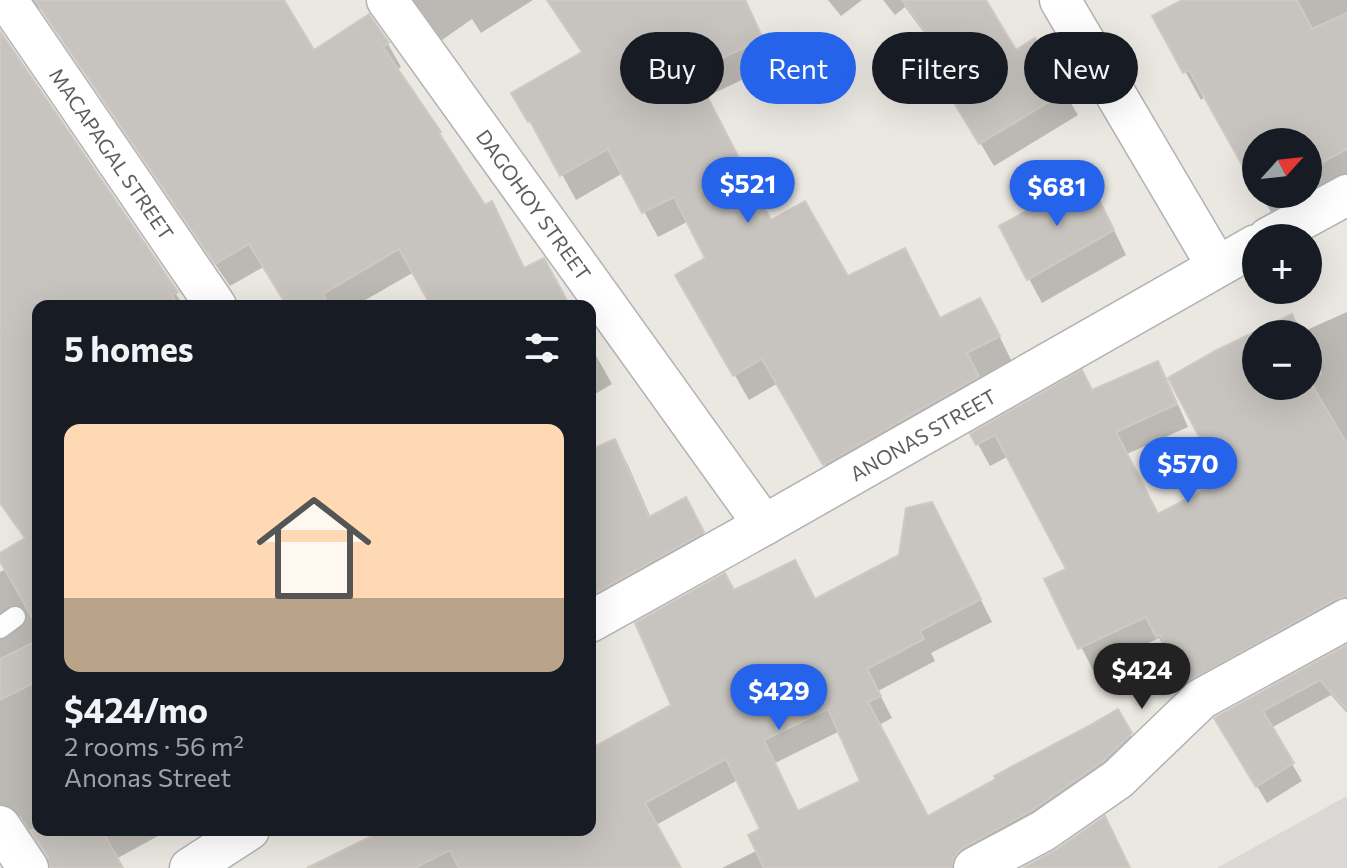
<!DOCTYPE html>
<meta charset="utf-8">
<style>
:root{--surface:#171b24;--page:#20242c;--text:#f1f3f6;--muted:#9ea1a6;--line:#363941;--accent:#2563eb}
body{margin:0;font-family:Commissioner,sans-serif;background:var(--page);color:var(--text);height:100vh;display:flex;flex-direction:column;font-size:30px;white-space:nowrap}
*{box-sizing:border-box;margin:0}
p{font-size:26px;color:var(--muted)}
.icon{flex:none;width:44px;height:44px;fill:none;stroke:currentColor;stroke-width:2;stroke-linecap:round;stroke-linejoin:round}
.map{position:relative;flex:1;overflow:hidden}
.drawer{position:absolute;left:32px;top:300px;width:564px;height:536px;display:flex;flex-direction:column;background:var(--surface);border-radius:16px;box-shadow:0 8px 32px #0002}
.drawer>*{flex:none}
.banner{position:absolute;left:620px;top:32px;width:606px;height:72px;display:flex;gap:16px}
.needle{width:52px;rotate:63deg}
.buttons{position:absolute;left:1242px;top:128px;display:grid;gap:16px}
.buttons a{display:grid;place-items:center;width:80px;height:80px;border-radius:50%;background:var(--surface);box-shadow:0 8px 32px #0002;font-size:40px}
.price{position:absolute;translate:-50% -68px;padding:0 18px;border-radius:28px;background:var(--accent);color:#fff;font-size:26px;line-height:52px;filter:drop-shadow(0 2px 4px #0008)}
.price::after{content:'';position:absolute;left:50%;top:48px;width:24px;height:18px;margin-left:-12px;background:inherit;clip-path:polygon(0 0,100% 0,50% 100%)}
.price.selected{background:#222;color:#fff}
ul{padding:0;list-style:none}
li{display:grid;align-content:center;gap:16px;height:424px;padding:0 32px}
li+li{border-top:2px solid var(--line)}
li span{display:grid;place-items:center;height:248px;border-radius:16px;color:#555}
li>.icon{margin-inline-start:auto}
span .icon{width:144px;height:144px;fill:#fffc;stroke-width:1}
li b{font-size:34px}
h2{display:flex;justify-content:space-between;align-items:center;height:96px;padding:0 32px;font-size:34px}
.tag{padding:0 28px;border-radius:36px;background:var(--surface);box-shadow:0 8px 32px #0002;font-size:28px;line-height:72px}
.tag.selected{background:var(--accent);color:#fff}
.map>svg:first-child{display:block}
.industrial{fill:#dad7d4}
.shadow{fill:#0003;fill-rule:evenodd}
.building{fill:#c7c3be;stroke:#cfc9c1;stroke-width:2;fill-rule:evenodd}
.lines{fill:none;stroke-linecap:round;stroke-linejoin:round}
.lane-casing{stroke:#afb3b6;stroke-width:23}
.street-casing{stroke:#afb3b6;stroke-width:43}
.lane{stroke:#fff;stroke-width:20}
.street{stroke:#fff;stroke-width:40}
.labels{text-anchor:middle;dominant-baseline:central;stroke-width:8;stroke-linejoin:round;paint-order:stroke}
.street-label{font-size:20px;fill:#5a5e61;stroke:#fff}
</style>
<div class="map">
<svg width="1347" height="868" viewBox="0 0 1347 868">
<rect width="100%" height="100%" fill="#ebe8e2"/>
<polygon class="industrial" points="1347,796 1347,868 1217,868"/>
<g class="shadow">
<polygon points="0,0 284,0 282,1 313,52 388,44 401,67 396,70 439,133 484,207 504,227 525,270 569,306 433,306 414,272 355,306 289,306 265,266 230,286 42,11 33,3"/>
<polygon points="409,0 533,0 481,33 472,19 442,40 422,12"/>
<polygon points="546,0 746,0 775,64 706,97 771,222 847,278 941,320 994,325 1012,362 979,379 992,402 839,489 778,383 749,400 678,276 708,258 689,221 658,237 623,173 576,200 546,145 544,146 528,118 583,54"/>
<polygon points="828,0 862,0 841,16"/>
<polygon points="883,0 984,0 1015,52 1034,41 1078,115 994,166 950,92 962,84 905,7 895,15"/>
<polygon points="1186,0 1347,0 1347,179 1277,223 1261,194 1308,194 1308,142 1256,142 1256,186 1206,96 1201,100 1155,17"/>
<polygon points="0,34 184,306 38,306 38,830 169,830 116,859 121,868 52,868 51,861 35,837 30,832 20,816 0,827 0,572 4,570 0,563 0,555 26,540 0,504"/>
<polygon points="1087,179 1101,203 1126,255 1042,303 1001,227"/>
<path d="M1347,312V621L1198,705L1173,657L1171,658L1159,638L1093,670L1047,580L1069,569L1009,456L990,466L973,435L1092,392L1158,364L1170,386L1188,427L1127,454L1158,516L1225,481L1216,353L1291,317L1300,333ZM1256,334H1308V386H1256Z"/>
<polygon points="590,345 612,384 590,397"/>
<polygon points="614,442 628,465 651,518 698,523 716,556 590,627 590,452"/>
<path d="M944,527L992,622L931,653L935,661L878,691L892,718L879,725L928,818L1117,711L1143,757L979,868H722L758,850L763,830L738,780L656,825L679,868H311L389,830H590V740L594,749L673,706L734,592L816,601L901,556ZM840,731L863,782L799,813L775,763Z"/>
<polygon points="1347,648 1347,713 1331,695 1271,728 1302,781 1267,803 1217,719"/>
</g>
<g class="building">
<polygon points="35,0 284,0 314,50 369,14 389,43 383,47 441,132 439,133 485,205 492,201 524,268 544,258 570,306 431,306 399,249 323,294 329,306 287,306 249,244 215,264"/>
<polygon points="547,0 745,0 763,39 694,71 771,220 805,201 848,276 905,248 940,318 980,298 1000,336 967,353 979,376 823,465 762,359 733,376 675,275 705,258 674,197 642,213 608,149 560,176 530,121 528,122 511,93 582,52"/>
<polygon points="902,0 986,0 1016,50 1035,38 1067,91 979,144 947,91 962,82"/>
<polygon points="1182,0 1297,0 1312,29 1347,13 1347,149 1308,170 1308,142 1256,142 1256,190 1189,70 1183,73 1152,16"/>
<polygon points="0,31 178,292 172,295 178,306 38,306 38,628 0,561 0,553 25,538 0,503"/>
<polygon points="1088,177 1114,230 1027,280 999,226"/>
<polygon points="1292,314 1301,334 1256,334 1256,386 1308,386 1308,348 1321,374 1309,380 1347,444 1347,596 1336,599 1184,684 1160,635 1156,637 1146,617 1078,649 1044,579 1066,569 995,435 976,445 970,434 1082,370 1092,390 1158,361 1177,404 1116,432 1158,514 1222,480 1168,378 1215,351"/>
<polygon points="615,439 649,517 686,497 704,532 590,596 590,450"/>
<path d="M932,502L981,599L920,631L924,639L867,669L881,696L868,702L928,816L996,779L994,776L1087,727L1118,709L1132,733L1103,761L1031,811L962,848L954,857L951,868H764L748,835L760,829L726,759L645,803L681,868H459L450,850L415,868H307L384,830H590V749L671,705L635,623L725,573L734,590L795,560L815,599L899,555L906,508ZM828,709L860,781L798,811L764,740Z"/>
<polygon points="38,640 38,681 0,700 0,659"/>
<polygon points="1347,645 1347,710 1320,680 1263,711 1294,763 1256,787 1214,718"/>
<polygon points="1105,816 1130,868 1023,868 1056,850"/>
<polygon points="30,830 102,830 123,868 51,868 47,855"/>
</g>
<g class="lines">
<defs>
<polyline id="lane" points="0,628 15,617"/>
<g id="street">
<path id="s1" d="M7,0L216,306"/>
<path id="s2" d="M387,0L764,525"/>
<polyline points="1060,0 1217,266"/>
<polyline points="1268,238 1347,195"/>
<path id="s3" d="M590,622L764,525L1256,245"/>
<polyline points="0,826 28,868"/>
<polyline points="190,868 249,830"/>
<polyline points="974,868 1043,831 1118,779 1201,699 1347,619"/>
</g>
</defs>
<use href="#lane" class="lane-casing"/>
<use href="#street" class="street-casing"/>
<use href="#lane" class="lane"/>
<use href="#street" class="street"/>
</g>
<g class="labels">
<g class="street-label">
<text stroke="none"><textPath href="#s1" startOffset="186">MACAPAGAL STREET</textPath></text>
<text stroke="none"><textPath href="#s2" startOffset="252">DAGOHOY STREET</textPath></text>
<text stroke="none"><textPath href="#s3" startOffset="382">ANONAS STREET</textPath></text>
</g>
</g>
</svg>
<div class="buttons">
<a><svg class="needle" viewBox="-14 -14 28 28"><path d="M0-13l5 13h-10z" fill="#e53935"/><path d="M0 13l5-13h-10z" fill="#9ea1a6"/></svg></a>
<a>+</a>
<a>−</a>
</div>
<b class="price" style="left:748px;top:225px">$521</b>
<b class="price" style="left:1057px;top:228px">$681</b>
<b class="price" style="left:1188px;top:505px">$570</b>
<b class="price selected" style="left:1142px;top:711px">$424</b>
<b class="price" style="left:779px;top:732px">$429</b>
<div class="banner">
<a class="tag">Buy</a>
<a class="tag selected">Rent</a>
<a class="tag">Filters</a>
<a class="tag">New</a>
</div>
<section class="drawer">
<h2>5 homes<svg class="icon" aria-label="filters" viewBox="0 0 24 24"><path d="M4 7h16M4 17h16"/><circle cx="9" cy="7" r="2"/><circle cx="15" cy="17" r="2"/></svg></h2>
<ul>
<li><span style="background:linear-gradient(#ffd9b3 70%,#b9a48a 0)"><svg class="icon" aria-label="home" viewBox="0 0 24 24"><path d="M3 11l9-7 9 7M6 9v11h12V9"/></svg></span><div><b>$424/mo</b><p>2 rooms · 56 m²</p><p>Anonas Street</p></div></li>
</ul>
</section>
</div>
